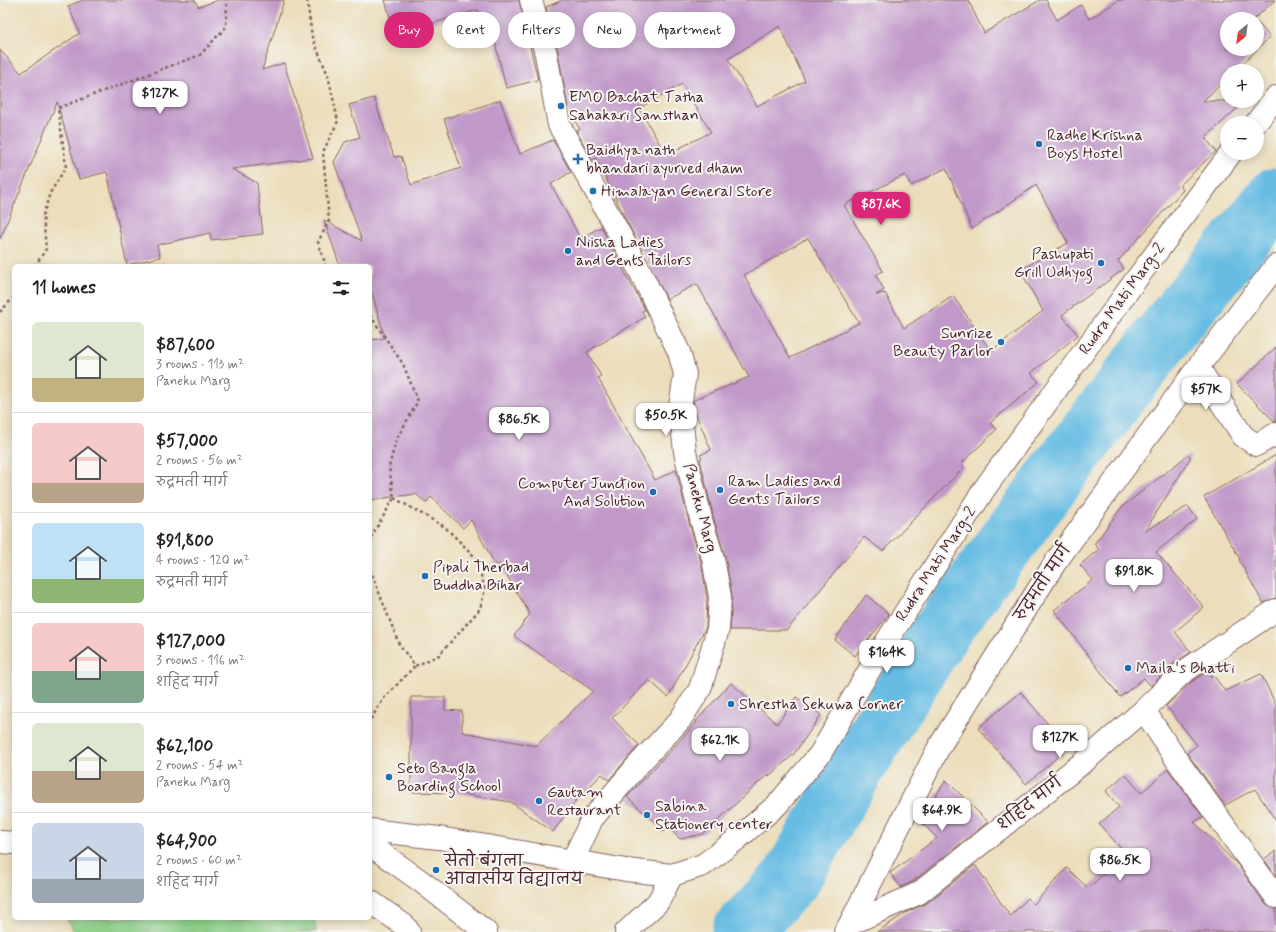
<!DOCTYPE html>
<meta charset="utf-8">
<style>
:root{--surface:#fff;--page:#f6f6f6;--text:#202124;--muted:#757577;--line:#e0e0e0;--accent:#db2777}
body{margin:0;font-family:Mynerve,"Playpen Sans Deva",sans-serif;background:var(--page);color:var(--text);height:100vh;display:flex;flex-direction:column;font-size:15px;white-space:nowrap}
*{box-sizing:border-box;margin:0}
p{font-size:13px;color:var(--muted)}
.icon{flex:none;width:22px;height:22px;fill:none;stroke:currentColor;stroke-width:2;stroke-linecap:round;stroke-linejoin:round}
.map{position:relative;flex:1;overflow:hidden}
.side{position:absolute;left:12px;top:264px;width:360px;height:656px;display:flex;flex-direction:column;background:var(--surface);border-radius:6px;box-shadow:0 2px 10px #0003}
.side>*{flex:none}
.guide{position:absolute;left:384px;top:12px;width:380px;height:36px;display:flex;gap:8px}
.needle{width:26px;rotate:209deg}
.tools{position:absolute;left:1220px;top:12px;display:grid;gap:8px}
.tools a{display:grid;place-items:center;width:44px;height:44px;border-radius:50%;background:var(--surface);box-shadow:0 2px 10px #0003;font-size:20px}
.price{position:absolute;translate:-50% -34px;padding:0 9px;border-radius:8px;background:#fff;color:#222;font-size:13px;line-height:26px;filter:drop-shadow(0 1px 2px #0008)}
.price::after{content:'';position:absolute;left:50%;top:24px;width:12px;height:9px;margin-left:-6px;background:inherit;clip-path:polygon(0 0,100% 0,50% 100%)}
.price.on{background:var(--accent);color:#fff}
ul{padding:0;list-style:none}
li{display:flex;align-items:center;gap:12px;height:100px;padding:0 20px}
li+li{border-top:1px solid var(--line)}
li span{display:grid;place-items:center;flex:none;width:112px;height:80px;border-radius:6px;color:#555}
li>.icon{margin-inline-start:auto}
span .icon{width:48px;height:48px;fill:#fffc;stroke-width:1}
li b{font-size:17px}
h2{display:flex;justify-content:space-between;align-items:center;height:48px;padding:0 20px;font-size:17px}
.tag{padding:0 14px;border-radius:18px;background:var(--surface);box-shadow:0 2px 10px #0003;font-size:14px;line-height:36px}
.tag.on{background:var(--accent);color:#fff}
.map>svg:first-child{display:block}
.green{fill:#8ed28a;stroke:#6c785a}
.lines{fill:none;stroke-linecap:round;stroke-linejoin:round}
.river{stroke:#66bce3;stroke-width:59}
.building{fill:#c199c9;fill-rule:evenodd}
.minor-casing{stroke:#83625e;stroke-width:24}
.tertiary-casing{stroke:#83625e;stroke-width:24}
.secondary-casing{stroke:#83625e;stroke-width:24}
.path{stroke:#83625e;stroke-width:2.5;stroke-dasharray:3 3;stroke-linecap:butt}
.minor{stroke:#fff;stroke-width:22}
.tertiary{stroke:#fff;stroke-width:22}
.secondary{stroke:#fff;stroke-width:22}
.poi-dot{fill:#1f6fb2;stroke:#f6f6f2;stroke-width:1.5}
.labels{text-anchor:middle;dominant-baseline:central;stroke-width:4;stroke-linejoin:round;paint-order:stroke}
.poi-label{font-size:16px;fill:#4a1f2b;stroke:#f6f6f2;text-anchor:start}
.street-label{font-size:16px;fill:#4a1f2b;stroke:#f6f6f2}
</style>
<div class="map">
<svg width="1276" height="932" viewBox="0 0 1276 932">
<rect width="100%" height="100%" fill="#f6f6f2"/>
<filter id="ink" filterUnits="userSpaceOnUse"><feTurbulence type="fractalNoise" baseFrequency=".025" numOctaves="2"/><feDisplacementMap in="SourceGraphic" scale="8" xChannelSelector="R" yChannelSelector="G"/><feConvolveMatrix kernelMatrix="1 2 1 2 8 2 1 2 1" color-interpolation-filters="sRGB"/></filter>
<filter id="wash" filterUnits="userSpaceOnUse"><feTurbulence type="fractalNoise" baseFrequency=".012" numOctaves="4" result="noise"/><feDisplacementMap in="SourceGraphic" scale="16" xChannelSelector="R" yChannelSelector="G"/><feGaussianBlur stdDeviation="0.9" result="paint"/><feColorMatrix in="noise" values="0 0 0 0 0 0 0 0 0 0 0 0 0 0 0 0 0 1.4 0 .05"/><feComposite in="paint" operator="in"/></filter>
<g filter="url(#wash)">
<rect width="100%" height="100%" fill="#ecdebc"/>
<polygon class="green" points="67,918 314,918 316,932 73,932"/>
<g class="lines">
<polyline class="river" points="741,932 790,880 856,767 940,633 1061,469 1171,326 1276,197"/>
</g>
<g id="blocks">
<g class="building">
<polygon points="83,0 195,0 198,7 219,0 284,0 262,70 284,63 313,158 232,169 257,183 263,234 211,240 210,233 157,245 160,257 127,265 107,172 79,179 57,102 0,239 0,50 21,73 80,33 68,6"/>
<polygon points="385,0 519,0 538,80 506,88 495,42 485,44 478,10 395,34"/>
<path d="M563,0H968L984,33L1040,0H1046L1057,20L1081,5L1089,19L1119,0H1275L1254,19H1227V49H1257V22L1270,37L1235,71H1227V78L1203,101H1245L1205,138L1216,151L1180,185L1183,190L1118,261L1124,269L1062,315L1078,335L1031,373L1039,382L990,423L997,429L961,464L964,467L883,551L864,537L787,630H730L732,595L725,556L714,520L700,459L702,458L700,455L711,450L693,407L694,400L749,377L697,284L667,299L624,216L596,158L592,160L576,130L580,129L569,112L558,52L546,7ZM780,26L805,81L757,106L728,59ZM682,84L711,132L666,155L639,108ZM946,168L972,229L1036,185L1068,243L1020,270L1043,311L991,351L953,296L904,328L885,293L876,295L884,290L876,275L883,271L844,205L905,175L911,186ZM808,238L859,323L790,358L744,275Z"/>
<polygon points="374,98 394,157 401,156 411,185 461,168 444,119 500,100 520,154 553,140 571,172 551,184 580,238 601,227 645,310 642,311 645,317 587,352 601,376 598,378 655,480 676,470 690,526 701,561 707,598 706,627 668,697 649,680 612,718 639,745 609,780 602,774 577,799 553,832 511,802 456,793 411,792 411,697 445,697 445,710 462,711 462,732 536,746 593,691 514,636 530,614 500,564 496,566 471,520 463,528 431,497 426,503 416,494 370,500 370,340 385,338 370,287 370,266 340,266 324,220 362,241 334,162 345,142 360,137 349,105"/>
<polygon points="1276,347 1276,422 1275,422 1237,384"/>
<polygon points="1188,455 1191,457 1145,531 1188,506 1197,519 1156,552 1204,607 1175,632 1191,652 1173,664 1151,686 1144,678 1120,697 1054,610 1093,580 1080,565 1099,549 1094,544 1122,507"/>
<polygon points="1276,455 1276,598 1263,603 1239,560 1240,559 1204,497"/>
<polygon points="866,595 889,614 855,656 835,640"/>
<polygon points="1206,672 1210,677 1213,675 1225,691 1261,674 1276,705 1276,821 1255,789 1225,805 1187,753 1197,745 1166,706 1190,683"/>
<polygon points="731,683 777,724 796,697 821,715 794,754 769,776 768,774 703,834 680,839 668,827 664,831 627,797 697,722 696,721"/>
<polygon points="1021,692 1068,748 1026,784 978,728"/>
<polygon points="1168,769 1203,817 1194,822 1238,865 1266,905 1276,909 1276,932 877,932 907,912 927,903 975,865 1010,916 1028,898 1034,904 1067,868 1088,888 1126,854 1099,824 1119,807 1106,791 1125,774 1141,793"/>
<polygon points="946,780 988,822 912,882 901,887 890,873 937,838 920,821"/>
<polygon points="1276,851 1276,876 1264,859"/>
</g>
</g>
</g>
<g filter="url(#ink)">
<use href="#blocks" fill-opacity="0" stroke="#83625e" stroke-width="1"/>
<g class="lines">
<defs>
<g id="minor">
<polyline points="531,0 546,54 559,125 640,271 679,352 685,374 680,407 685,452 702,523 713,558 720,597 718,629 700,689 680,720 636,767 592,819 573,860"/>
<polyline points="1198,367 1243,436 1256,445 1276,434"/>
<polyline points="1144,710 1176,759 1276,897"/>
<polyline points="850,924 919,893 1086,760 1144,710 1182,673 1276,610"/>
</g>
<g id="tertiary">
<polyline points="1256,123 1276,97"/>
<polyline points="370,830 439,838 626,870 672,875 703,865 736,840 777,805 820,754 883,647 985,488 1132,285 1231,153"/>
<polyline points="370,901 405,926 409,932"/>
<polyline points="626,932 658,902 672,875"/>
<polyline points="845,932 850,924 939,747 1055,563 1198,367 1276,266"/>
</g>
<g id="secondary">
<polyline points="0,842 14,843"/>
<polyline points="370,845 422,882 486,932"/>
</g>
</defs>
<use href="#minor" class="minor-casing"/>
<use href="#tertiary" class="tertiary-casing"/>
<use href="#secondary" class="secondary-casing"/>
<g class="path">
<polyline points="307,0 312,37 328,75 338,121 323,152 329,221 318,242 326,266"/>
<polyline points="35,266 46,249 43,215 50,193 66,167 58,108 200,55 226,27 227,0"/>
<polyline points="0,312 14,297"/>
<polyline points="370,315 403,364 418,401 396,440 389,467 394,498 370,539"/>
<polyline points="394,498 445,527 476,558 485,589 480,609 439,655 415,666"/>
<polyline points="370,569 399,644 415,666 385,697 370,720"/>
</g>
<use href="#minor" class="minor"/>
<use href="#tertiary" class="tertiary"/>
<use href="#secondary" class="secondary"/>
</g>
</g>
<g class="poi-dot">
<circle cx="561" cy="106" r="4"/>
<circle cx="1039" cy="144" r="4"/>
<path d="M576 153h4v4h4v4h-4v4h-4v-4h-4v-4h4z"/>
<circle cx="593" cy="191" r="4"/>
<circle cx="568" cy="251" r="4"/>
<circle cx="1101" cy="263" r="4"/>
<circle cx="1001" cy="342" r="4"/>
<circle cx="720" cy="490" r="4"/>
<circle cx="653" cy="492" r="4"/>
<circle cx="425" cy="576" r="4"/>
<circle cx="1128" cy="668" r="4"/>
<circle cx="731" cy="704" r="4"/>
<circle cx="389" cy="777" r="4"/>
<circle cx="539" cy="801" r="4"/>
<circle cx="647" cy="815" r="4"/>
<circle cx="436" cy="870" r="4"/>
</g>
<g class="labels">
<g class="poi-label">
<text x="569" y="97">EMO Bachat Tatha<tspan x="569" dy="18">Sahakari Sansthan</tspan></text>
<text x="1047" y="135">Radhe Krishna<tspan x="1047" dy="18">Boys Hostel</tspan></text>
<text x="586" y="150">Baidhya nath<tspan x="586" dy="18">bhandari ayurved dham</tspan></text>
<text x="601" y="191">Himalayan General Store</text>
<text x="576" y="242">Niisha Ladies<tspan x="576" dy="18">and Gents Tailors</tspan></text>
<text x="1093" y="254" text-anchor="end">Pashupati<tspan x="1093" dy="18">Grill Udhyog</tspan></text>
<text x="993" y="333" text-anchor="end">Sunrize<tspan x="993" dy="18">Beauty Parlor</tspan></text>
<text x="728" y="481">Ram Ladies and<tspan x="728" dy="18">Gents Tailors</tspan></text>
<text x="645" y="483" text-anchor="end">Computer Junction<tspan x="645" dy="18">And Solution</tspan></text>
<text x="433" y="567">Pipali Therbad<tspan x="433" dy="18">Buddha Bihar</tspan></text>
<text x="1136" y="668">Maila's Bhatti</text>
<text x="739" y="704">Shrestha Sekuwa Corner</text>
<text x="397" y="768">Seto Bangla<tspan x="397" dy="18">Boarding School</tspan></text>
<text x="547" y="792">Gautam<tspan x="547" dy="18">Restaurant</tspan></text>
<text x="655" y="806">Sabina<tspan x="655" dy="18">Stationery center</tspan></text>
<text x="444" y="861">सेतो बंगला<tspan x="444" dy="18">आवासीय विद्यालय</tspan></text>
</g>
<g class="street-label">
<text transform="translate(1122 299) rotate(-54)">Rudra Mati Marg-2</text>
<text transform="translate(700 508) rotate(75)">Paneku Marg</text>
<text transform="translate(936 564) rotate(-57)">Rudra Mati Marg-2</text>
<text transform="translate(1043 583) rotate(-56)">रुद्रमती मार्ग</text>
<text transform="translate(1030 804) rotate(-38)">शहिद मार्ग</text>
</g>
</g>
</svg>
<div class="tools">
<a><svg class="needle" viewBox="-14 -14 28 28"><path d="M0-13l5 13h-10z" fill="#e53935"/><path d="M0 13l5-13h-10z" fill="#757577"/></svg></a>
<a>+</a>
<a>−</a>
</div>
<b class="price" style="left:160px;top:115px">$127K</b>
<b class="price on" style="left:881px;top:226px">$87.6K</b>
<b class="price" style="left:1206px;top:411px">$57K</b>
<b class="price" style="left:666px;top:437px">$50.5K</b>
<b class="price" style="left:519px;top:441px">$86.5K</b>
<b class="price" style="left:1134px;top:593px">$91.8K</b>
<b class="price" style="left:887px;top:674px">$164K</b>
<b class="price" style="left:1060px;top:759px">$127K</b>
<b class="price" style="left:720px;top:762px">$62.1K</b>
<b class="price" style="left:942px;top:832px">$64.9K</b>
<b class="price" style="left:1120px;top:882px">$86.5K</b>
<div class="guide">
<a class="tag on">Buy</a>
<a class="tag">Rent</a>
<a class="tag">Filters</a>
<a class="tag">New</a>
<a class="tag">Apartment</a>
</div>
<section class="side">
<h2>11 homes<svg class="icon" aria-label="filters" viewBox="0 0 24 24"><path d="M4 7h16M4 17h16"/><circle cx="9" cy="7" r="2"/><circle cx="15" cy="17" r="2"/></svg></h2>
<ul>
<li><span style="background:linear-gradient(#dfe7d0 70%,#c2b280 0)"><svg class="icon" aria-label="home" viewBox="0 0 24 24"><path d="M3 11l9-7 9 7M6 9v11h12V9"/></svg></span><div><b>$87,600</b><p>3 rooms · 113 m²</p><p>Paneku Marg</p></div></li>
<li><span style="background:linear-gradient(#f6c9c9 75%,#b9a48a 0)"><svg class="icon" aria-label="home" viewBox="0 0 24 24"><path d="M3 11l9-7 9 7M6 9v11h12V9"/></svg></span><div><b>$57,000</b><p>2 rooms · 56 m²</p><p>रुद्रमती मार्ग</p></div></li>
<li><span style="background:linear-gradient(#bfe0f5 70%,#8fb573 0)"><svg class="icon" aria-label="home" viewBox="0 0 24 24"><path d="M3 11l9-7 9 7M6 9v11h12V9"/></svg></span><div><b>$91,800</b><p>4 rooms · 120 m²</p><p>रुद्रमती मार्ग</p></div></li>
<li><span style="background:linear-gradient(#f6c9c9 60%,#7fa58c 0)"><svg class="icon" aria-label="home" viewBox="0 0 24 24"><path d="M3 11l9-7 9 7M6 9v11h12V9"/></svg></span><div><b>$127,000</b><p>3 rooms · 116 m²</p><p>शहिद मार्ग</p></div></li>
<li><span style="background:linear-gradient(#dfe7d0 60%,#b9a48a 0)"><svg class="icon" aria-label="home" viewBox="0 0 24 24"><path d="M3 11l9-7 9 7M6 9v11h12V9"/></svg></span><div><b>$62,100</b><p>2 rooms · 54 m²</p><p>Paneku Marg</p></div></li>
<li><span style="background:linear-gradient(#c9d6e8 70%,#9aa5b1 0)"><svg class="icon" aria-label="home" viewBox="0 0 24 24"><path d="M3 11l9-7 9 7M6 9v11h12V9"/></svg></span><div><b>$64,900</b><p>2 rooms · 60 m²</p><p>शहिद मार्ग</p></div></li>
</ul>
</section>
</div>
